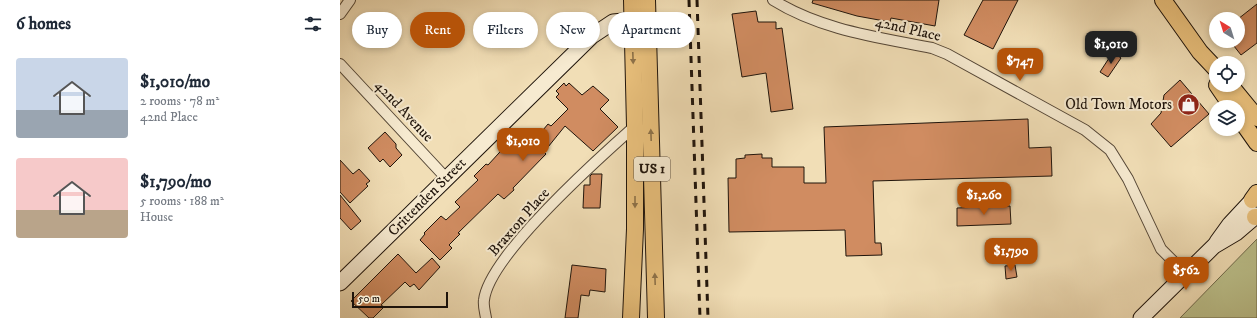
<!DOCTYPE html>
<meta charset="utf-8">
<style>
:root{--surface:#fff;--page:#f6f6f7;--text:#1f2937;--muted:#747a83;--accent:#b45309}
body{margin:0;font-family:"IM FELL DW Pica",serif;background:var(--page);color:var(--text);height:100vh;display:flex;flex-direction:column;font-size:15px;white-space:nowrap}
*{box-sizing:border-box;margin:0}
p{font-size:13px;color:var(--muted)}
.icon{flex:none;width:22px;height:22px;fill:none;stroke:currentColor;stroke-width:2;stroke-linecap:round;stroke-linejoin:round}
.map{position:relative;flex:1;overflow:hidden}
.drawer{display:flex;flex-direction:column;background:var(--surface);width:340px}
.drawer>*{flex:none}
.guide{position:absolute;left:12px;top:12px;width:380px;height:36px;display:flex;gap:8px}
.needle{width:26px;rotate:322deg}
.controls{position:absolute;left:869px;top:12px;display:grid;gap:8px}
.controls a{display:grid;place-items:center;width:36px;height:36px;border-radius:50%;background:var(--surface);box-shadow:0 2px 6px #0003;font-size:20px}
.scale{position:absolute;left:12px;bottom:10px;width:96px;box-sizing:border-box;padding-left:4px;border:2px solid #1f140b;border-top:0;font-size:11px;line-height:14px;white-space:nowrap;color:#1f140b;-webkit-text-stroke:3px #f6ead0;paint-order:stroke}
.price{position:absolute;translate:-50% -34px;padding:0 9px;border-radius:8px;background:var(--accent);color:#fff;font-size:13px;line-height:26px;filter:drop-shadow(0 1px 2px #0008)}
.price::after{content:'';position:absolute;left:50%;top:24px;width:12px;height:9px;margin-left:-6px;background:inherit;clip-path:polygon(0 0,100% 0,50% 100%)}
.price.active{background:#222;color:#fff}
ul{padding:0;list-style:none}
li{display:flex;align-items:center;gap:12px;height:100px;padding:0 16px}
li span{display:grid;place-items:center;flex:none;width:112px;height:80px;border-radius:4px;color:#555}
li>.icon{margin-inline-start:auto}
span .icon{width:48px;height:48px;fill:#fffc;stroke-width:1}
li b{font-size:17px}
h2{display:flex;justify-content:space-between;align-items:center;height:48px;padding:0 16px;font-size:17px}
.tag{padding:0 14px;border-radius:18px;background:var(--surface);box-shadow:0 2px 6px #0003;font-size:14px;line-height:36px}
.tag.active{background:var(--accent);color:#fff}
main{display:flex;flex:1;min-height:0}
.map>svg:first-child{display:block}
.green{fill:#bcc18c;stroke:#6e6a4c}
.building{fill:#d08c61;stroke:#1f140b}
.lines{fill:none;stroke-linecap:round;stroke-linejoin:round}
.street-casing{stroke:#544636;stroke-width:12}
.secondary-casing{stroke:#1f140b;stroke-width:17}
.primary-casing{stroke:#1f140b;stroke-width:18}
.street{stroke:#f6ead0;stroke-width:10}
.secondary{stroke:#f6ead0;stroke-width:15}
.primary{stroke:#e8bf7b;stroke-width:16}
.rail{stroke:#1f140b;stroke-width:3;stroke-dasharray:7 7;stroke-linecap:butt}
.oneway{fill:#8e7249}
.labels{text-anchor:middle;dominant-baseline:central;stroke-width:4;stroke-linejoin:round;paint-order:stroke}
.shield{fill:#f6ead0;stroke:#605446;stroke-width:1}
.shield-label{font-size:14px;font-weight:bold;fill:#1f140b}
.street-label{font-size:15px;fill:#1f140b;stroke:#f6ead0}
.poi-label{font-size:15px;fill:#1f140b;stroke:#f6ead0;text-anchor:end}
</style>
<main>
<section class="drawer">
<h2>6 homes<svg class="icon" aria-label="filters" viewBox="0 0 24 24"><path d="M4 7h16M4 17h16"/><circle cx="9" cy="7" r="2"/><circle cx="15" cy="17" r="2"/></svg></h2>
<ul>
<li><span style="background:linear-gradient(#c9d6e8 65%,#9aa5b1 0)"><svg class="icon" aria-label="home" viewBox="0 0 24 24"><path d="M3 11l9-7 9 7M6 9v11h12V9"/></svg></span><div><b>$1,010/mo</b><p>2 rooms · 78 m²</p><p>42nd Place</p></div></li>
<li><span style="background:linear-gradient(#f6c9c9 65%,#b9a48a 0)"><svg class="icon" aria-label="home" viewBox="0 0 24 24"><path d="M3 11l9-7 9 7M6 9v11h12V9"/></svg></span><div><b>$1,790/mo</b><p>5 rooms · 188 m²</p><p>House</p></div></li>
</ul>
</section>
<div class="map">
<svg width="917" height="318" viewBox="0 0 917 318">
<rect width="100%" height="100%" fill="#f1deb6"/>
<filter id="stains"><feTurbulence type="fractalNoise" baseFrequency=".005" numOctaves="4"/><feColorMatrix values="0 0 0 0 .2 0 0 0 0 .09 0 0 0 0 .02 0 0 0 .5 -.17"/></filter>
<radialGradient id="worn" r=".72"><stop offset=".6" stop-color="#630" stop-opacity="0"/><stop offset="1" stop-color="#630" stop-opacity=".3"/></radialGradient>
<polygon class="green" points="917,239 917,318 840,318"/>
<g class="building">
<polygon points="473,0 599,0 595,26 551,18 550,22 517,16 472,3"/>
<polygon points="643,0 678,0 653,49 624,35"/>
<polygon points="917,4 917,43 901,55 890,41 898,41 898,19"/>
<polygon points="416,11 418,22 436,22 436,29 442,28 453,109 431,112 426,73 402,77 392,14"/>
<polygon points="773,52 781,58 768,77 760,72"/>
<polygon points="840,80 869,114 831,147 811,124 821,113 824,95"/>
<polygon points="224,83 226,86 229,83 242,95 253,86 269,100 260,109 278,127 253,151 225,126 204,152 206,154 173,188 174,190 164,199 158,194 118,233 120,234 109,245 112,248 100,260 80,240 85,234 84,233 101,216 106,220 120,207 115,202 138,180 134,176 146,164 148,165 180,130 193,142 208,124 211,126 228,109 216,97 219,94 216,91"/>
<polygon points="688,119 689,148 711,147 712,176 533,181 535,243 541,243 542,255 506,256 505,230 389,232 388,178 396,178 396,159 405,158 405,155 422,154 422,158 432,158 432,167 464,167 464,183 486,183 484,127"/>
<polygon points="45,132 56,144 56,148 62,155 50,167 43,159 40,162 28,148"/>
<polygon points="0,160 13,174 19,169 30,181 26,184 28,186 10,203 0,192"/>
<polygon points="252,174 262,174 260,208 243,208 244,185 250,185 250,176"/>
<polygon points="0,195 21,221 11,230 0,218"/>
<polygon points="670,206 671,224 617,226 617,208"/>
<polygon points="58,254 76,273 92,258 100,267 79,290 74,284 70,287 65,282 41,305 44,307 33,318 29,318 11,301"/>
<polygon points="232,265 266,269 265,292 250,290 249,296 241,295 238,318 225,318"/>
<polygon points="675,265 677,277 666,279 665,266"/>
</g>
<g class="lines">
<defs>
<g id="street">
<path d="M433,0C481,30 537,37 592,48L607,54L745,130L770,150L788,179L821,249L845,273"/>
<polyline points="0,14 10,0"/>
<polyline points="0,64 106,178"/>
<path d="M146,318C145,312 143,305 144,300C149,256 260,157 295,126"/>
</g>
<g id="secondary">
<polyline points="877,242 890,224 917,195"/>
<polyline points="0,283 252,36 273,22 304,19"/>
<polyline points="801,318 874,246 896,233 917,215"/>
</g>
<g id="primary">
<polyline points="307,0 316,318"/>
<polyline points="823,0 860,52 876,69"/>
<polyline points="877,85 892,107"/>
<polyline points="890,85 917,118"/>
<polyline points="898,116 917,143"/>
<polyline points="912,200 917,193"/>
<polyline points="915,217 917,217"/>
<polyline points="291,318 295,229 295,126 292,0"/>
</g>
</defs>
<use href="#street" class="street-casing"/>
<use href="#secondary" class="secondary-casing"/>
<use href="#primary" class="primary-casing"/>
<use href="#street" class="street"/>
<use href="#secondary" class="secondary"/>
<use href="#primary" class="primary"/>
<g class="rail">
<polyline points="349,0 360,318"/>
<polyline points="357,0 368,318"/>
</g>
</g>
<defs><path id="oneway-solid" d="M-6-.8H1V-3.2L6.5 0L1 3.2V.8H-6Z"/></defs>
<g class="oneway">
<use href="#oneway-solid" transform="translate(293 58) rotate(88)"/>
<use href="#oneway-solid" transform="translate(311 135) rotate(-92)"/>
<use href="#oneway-solid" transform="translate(295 202) rotate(90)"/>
<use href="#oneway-solid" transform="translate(315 279) rotate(-92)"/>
</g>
<defs>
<symbol id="shop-disc" viewBox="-11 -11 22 22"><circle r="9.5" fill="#8f2418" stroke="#f6ead0"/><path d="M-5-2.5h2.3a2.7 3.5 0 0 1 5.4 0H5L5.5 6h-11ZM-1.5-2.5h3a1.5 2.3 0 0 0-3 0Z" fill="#fff"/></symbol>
</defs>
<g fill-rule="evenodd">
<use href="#shop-disc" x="836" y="92" width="25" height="25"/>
</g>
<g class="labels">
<rect class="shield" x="294" y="157" width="36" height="24" rx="3"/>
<g class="shield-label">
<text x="312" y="169">US 1</text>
</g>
<g class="street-label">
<text transform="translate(568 29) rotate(13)">42nd Place</text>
<text transform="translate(64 111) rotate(47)">42nd Avenue</text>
<text transform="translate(87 197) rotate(-45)">Crittenden Street</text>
<text transform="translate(179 222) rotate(-49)">Braxton Place</text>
</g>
<g class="poi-label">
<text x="832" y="104">Old Town Motors</text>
</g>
</g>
<rect width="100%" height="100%" filter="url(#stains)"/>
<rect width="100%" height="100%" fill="url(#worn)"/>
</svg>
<div class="controls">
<a><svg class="needle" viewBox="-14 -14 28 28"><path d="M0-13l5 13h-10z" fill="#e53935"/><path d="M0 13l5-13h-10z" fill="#747a83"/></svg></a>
<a><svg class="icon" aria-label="locate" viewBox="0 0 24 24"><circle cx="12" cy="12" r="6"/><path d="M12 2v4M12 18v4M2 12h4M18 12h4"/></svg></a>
<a><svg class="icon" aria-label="layers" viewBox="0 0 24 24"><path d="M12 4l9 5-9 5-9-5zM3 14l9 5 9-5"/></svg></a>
</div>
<div class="scale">50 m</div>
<b class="price active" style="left:771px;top:65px">$1,010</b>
<b class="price" style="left:680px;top:82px">$747</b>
<b class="price" style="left:183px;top:162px">$1,010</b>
<b class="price" style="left:644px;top:216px">$1,260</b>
<b class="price" style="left:671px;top:272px">$1,790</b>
<b class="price" style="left:846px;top:291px">$562</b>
<div class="guide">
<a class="tag">Buy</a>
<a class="tag active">Rent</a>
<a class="tag">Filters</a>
<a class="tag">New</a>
<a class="tag">Apartment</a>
</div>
</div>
</main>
